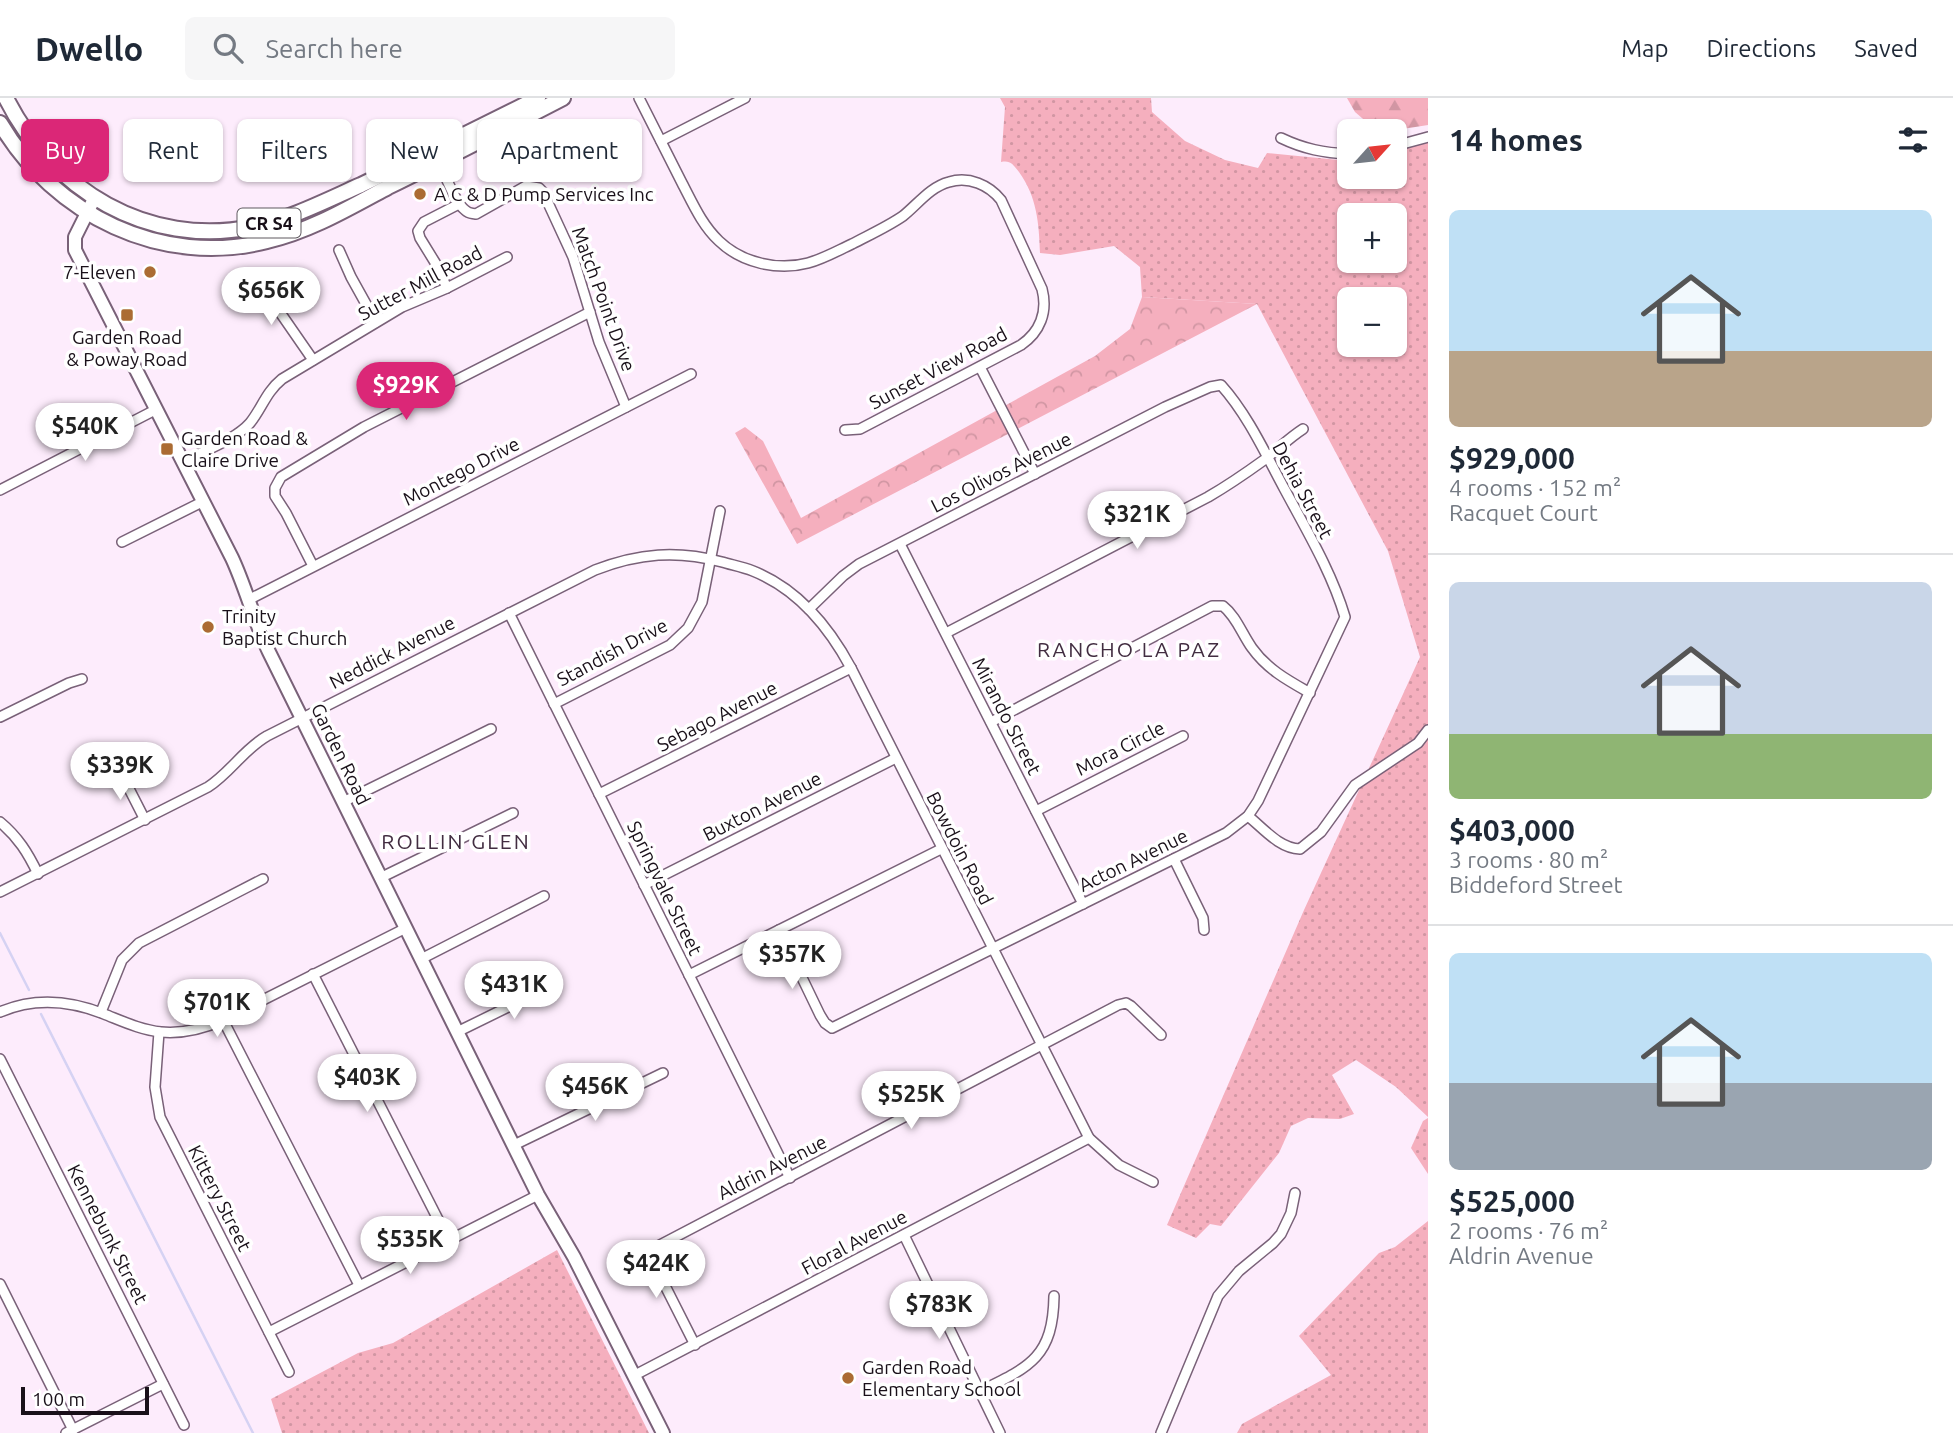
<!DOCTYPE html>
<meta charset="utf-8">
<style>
:root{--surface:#fff;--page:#f6f6f7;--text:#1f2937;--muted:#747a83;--line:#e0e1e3;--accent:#db2777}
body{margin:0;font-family:Ubuntu,sans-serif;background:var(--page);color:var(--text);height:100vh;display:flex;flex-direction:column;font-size:26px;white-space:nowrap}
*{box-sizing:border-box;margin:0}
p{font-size:23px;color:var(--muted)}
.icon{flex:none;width:38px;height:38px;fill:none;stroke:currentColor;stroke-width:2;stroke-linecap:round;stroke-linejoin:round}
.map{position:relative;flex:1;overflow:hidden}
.details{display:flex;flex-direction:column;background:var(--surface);width:525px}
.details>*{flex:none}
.guide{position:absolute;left:21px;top:21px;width:665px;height:63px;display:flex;gap:14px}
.needle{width:46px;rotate:63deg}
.fabs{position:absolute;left:1337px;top:21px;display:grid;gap:14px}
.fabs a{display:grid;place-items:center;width:70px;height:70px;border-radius:10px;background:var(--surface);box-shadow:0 2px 5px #0004;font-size:35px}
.scale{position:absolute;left:21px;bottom:18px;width:128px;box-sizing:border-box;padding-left:7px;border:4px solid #191019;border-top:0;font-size:19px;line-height:24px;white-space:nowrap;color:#191019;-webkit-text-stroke:5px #fff;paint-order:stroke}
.price{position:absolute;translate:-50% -60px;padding:0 16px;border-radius:24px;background:#fff;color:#222;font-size:23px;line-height:46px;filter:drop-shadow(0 2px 4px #0008)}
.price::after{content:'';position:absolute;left:50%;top:42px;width:21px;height:16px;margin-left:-10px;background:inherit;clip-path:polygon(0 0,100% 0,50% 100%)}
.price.selected{background:var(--accent);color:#fff}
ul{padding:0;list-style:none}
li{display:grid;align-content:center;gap:14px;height:371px;padding:0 21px}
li+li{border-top:2px solid var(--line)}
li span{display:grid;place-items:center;height:217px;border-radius:10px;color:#555}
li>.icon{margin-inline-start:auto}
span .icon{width:126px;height:126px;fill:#fffc;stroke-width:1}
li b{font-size:30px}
h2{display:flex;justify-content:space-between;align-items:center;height:84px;padding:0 21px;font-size:30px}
.chip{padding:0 24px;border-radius:10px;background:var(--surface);box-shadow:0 2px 5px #0004;font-size:24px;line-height:63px}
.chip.selected{background:var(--accent);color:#fff}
header{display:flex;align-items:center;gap:42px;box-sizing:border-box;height:98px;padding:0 35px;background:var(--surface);border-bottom:2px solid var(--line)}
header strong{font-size:33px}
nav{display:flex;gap:38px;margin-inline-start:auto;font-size:24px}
.search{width:490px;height:63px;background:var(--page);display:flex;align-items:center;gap:18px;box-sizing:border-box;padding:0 24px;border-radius:10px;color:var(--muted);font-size:26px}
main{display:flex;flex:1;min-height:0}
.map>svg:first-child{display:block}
.grass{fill:url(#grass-dots);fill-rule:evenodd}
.forest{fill:url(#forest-firs)}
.park{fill:url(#park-crowns)}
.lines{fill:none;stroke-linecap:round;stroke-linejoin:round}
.stream{stroke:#d5d2f3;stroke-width:2.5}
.street-casing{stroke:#796178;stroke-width:12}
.secondary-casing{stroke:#796178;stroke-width:16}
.primary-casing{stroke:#796178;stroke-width:18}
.street{stroke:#fff;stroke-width:9}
.secondary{stroke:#fff;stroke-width:12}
.primary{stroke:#fff;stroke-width:14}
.poi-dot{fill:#ab6c33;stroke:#fff;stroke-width:2.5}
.labels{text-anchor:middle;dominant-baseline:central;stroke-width:7;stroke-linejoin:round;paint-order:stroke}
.shield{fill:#fff;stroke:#5e585e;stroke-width:2}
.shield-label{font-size:18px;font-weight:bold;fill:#191019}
.poi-label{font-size:19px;fill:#191019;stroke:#fff;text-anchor:start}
.street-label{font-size:19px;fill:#191019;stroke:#fff}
.neighbourhood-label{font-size:21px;letter-spacing:2px;fill:#422d41;stroke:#fff}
</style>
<header>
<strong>Dwello</strong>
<div class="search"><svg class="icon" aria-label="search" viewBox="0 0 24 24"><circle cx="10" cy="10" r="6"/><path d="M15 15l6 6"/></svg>Search here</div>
<nav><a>Map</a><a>Directions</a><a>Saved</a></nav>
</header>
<main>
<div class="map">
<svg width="1428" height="1335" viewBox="0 0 1428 1335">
<defs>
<pattern id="grass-dots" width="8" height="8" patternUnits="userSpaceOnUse" patternTransform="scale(1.75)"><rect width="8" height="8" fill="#f5afbe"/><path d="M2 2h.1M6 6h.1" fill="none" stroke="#d196a3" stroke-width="1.8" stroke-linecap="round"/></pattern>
<pattern id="forest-firs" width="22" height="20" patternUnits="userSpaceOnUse" patternTransform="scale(1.75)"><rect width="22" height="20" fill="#f5afbe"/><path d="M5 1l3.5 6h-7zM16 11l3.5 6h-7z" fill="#d196a3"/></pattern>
<pattern id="park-crowns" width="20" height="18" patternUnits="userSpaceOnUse" patternTransform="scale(1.75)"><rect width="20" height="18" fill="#f5afbe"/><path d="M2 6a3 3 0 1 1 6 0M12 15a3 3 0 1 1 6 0" fill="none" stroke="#d196a3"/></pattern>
</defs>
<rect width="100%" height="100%" fill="#fdecfc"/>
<g class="grass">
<path d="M1000,0H1151L1152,14L1185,43L1225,62L1258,70L1267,55L1349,63V79H1395V52L1428,44V1019L1396,989L1356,962L1332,977L1354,1016L1340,1021L1308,1020L1291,1028L1279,1055L1221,1128L1210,1126L1196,1140L1167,1127L1304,812L1420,559L1388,453L1257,206L1142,199L1140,169L1114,148L1060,157L1040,155C1039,125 1037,99 1019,74C1013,67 1011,62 1001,64L1005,9ZM1349,117H1395V163H1349ZM1349,201H1395V247H1349Z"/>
<polygon points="1428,1020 1428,1076 1411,1050 1423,1023"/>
<polygon points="1428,1123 1428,1335 1237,1335 1242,1326 1331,1277 1299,1238 1379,1155 1395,1149"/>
<polygon points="557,1152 649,1335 282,1335 271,1301 358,1255 393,1245"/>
</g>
<polygon class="forest" points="1347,0 1428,0 1428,27 1390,33 1377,33 1355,14"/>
<polygon class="park" points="1142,199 1257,206 797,446 735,335 745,329 763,343 801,420 1095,258 1130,231"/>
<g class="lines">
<g class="stream">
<polyline points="0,835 29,892"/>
<polyline points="41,916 253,1335"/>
</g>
<defs>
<g id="street">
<path d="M639,0C653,28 668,57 682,85C693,106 702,127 719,143C742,165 778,173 808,165C823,161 837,153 852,146C869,137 887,129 903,118C918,106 930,89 949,84C969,78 989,87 1001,102L1042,191C1048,214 1040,234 1021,247L860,331L845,332"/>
<path d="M1281,40C1304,51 1324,55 1349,56"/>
<polyline points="661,43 745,0"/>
<polyline points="1395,48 1428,39"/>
<path d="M437,60C444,73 454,104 465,112C469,116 471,115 476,116L526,88L539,90L543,94L573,159L599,244L626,309"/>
<polyline points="339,152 351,179 376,224"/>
<polyline points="262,178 277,210 313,262"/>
<polyline points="447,190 436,166 420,140 418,133 424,124 459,106"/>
<polyline points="980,269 1035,376"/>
<path d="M183,364C203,353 235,342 250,325C262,310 266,294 282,281L402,209L447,190L507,159"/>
<polyline points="0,392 157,311"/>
<polyline points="122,444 204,403"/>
<polyline points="900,446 1083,806"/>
<polyline points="313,468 286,415 275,398 275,390 281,379 364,329 590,214"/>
<polyline points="248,502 691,276"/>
<polyline points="509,515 790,1080"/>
<path d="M946,535L1208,399C1227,388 1246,375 1264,362C1277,352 1289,340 1303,331"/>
<polyline points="554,606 670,547 688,530 702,504 720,413"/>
<polyline points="0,619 69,585 82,581"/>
<path d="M991,624L1212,508H1223C1236,518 1242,536 1252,550C1267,571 1287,582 1310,595"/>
<polyline points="120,673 145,722"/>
<polyline points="599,696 851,570"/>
<polyline points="343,704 491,631"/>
<polyline points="1036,713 1183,638"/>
<path d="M1248,718C1264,731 1279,750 1300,751L1321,734L1355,687L1418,645L1428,632"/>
<path d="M0,724C18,739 28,755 38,776"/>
<polyline points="1174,761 1203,820 1204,832"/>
<polyline points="380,780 513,715"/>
<polyline points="644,787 896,660"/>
<path d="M0,794L208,689C230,675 244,651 267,638L595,472C639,455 677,452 722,464C732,467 743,469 753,473C798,491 829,529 851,570L1089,1040L1119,1067L1153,1084"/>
<path d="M779,832L820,917L825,925L832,930L1226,735L1248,718L1258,703L1345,519C1332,475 1307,433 1285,392C1266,357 1248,317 1221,287L1210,289L1165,309L859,466L843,478L809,511"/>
<polyline points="421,861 544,798"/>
<polyline points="313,876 448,1141"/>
<polyline points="689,877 941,751"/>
<path d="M0,914C35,899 69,902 104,916C122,923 141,932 161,934C183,936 203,931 223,922L406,830"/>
<polyline points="101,914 122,862 139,845 263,781"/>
<polyline points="223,922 359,1187"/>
<polyline points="159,934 155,989 160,1019 289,1274"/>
<polyline points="457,934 557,885"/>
<polyline points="0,961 184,1327"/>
<polyline points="514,1047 663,975"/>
<polyline points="904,1137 1000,1335"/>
<polyline points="0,1186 73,1332"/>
<polyline points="269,1234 538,1097"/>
<polyline points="695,1247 652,1162 653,1152 658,1148 1118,907 1126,905 1131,908 1161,937"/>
<polyline points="635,1277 1089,1040"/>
<path d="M980,1293C1030,1269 1053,1259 1054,1198"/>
<polyline points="66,1335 163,1286"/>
<polyline points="1161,1335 1218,1198 1239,1173 1273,1145 1281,1136 1291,1115 1295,1095"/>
</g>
<path id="secondary" d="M94,101L75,139V152L232,460C246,490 254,523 269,554L538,1097L574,1159L663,1335"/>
<g id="primary">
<path d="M6,0C52,92 148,150 252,129C290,121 325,103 361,87C420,59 479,30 538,0"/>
<path d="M0,25C54,117 162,170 267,143C310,133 349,110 388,89C447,60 505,30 563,0"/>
</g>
</defs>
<use href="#street" class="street-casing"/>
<use href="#secondary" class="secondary-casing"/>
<use href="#primary" class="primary-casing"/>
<use href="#street" class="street"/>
<use href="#secondary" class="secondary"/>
<use href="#primary" class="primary"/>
</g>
<g class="poi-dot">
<circle cx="420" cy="96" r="7"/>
<circle cx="150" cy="174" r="7"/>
<rect x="120" y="210" width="14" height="14" rx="3.5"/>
<rect x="160" y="344" width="14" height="14" rx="3.5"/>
<circle cx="208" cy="529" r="7"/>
<circle cx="848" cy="1280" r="7"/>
</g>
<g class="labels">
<rect class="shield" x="237.5" y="110.5" width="63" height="29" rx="5"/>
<g class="shield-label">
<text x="269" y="125">CR S4</text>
</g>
<g class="poi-label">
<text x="434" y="96">A C &amp; D Pump Services Inc</text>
<text x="136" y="174" text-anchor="end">7-Eleven</text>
<text x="127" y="239" text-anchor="middle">Garden Road<tspan x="127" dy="22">&amp; Poway Road</tspan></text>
<text x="181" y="340">Garden Road &amp;<tspan x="181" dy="22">Claire Drive</tspan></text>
<text x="222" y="518">Trinity<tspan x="222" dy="22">Baptist Church</tspan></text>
<text x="862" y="1269">Garden Road<tspan x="862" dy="22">Elementary School</tspan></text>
</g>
<g class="street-label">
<text transform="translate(420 185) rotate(-28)">Sutter Mill Road</text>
<text transform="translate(604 201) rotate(70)">Match Point Drive</text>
<text transform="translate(938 270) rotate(-28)">Sunset View Road</text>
<text transform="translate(461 373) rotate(-27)">Montego Drive</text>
<text transform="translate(1001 374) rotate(-27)">Los Olivos Avenue</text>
<text transform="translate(1303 392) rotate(62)">Dehia Street</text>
<text transform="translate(392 554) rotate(-27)">Neddick Avenue</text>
<text transform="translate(612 554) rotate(-28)">Standish Drive</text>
<text transform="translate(717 618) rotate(-27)">Sebago Avenue</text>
<text transform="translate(1007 618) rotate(63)">Mirando Street</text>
<text transform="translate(1120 650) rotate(-27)">Mora Circle</text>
<text transform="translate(341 656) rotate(64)">Garden Road</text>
<text transform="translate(762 708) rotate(-27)">Buxton Avenue</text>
<text transform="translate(960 750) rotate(63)">Bowdoin Road</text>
<text transform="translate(1133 762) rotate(-26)">Acton Avenue</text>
<text transform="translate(665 790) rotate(64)">Springvale Street</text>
<text transform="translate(772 1069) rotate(-27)">Aldrin Avenue</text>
<text transform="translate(220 1100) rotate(63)">Kittery Street</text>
<text transform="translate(108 1136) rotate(63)">Kennebunk Street</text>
<text transform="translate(854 1144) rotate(-28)">Floral Avenue</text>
</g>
<g class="neighbourhood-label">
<text x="1129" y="551">RANCHO LA PAZ</text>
<text x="456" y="743">ROLLIN GLEN</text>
</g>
</g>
</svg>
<div class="fabs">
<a><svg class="needle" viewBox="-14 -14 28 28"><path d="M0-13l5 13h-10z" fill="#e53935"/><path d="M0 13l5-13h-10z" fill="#747a83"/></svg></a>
<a>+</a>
<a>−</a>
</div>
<div class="scale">100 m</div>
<b class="price" style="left:271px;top:229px">$656K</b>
<b class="price selected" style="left:406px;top:324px">$929K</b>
<b class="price" style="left:85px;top:365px">$540K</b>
<b class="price" style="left:1137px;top:453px">$321K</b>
<b class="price" style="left:120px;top:704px">$339K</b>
<b class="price" style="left:792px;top:893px">$357K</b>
<b class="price" style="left:514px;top:923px">$431K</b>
<b class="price" style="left:217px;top:941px">$701K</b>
<b class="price" style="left:367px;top:1016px">$403K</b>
<b class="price" style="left:595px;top:1025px">$456K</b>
<b class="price" style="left:911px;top:1033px">$525K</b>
<b class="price" style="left:410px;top:1178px">$535K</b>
<b class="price" style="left:656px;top:1202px">$424K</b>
<b class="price" style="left:939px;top:1243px">$783K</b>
<div class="guide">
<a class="chip selected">Buy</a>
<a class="chip">Rent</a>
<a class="chip">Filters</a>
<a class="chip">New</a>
<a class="chip">Apartment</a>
</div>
</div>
<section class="details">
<h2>14 homes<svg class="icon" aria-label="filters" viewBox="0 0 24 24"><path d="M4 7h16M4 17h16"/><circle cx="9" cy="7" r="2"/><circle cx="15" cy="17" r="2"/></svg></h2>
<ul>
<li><span style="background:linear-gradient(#bfe0f5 65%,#b9a48a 0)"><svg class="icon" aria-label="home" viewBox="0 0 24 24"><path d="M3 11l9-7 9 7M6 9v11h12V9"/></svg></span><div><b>$929,000</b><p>4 rooms · 152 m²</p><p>Racquet Court</p></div></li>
<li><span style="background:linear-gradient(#c9d6e8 70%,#8fb573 0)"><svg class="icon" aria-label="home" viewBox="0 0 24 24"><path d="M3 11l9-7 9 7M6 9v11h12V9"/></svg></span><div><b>$403,000</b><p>3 rooms · 80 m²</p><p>Biddeford Street</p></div></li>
<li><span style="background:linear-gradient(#bfe0f5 60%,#9aa5b1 0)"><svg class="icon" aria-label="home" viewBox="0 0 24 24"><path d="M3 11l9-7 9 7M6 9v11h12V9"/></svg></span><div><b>$525,000</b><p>2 rooms · 76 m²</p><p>Aldrin Avenue</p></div></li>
</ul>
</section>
</main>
